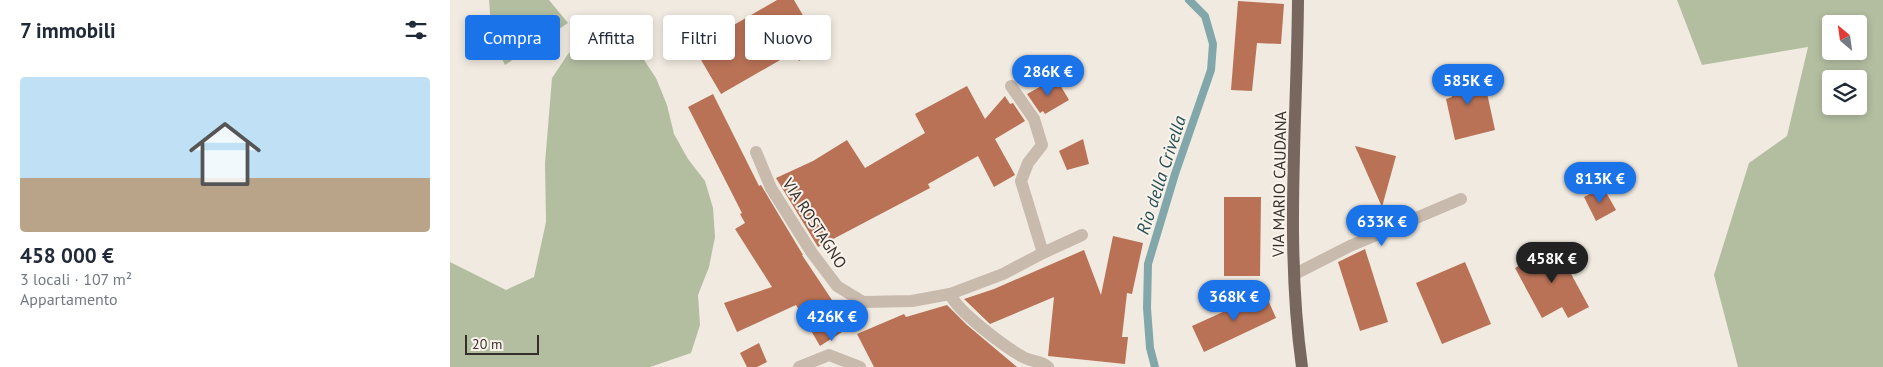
<!DOCTYPE html>
<html lang="it">
<meta charset="utf-8">
<style>
:root{--surface:#fff;--page:#f6f6f7;--text:#1f2937;--muted:#747a83;--line:#e0e1e3;--accent:#1a73e8}
body{margin:0;font-family:"PT Sans",sans-serif;background:var(--page);color:var(--text);height:100vh;display:flex;flex-direction:column;font-size:19px;white-space:nowrap}
*{box-sizing:border-box;margin:0}
p{font-size:16px;color:var(--muted)}
.icon{flex:none;width:28px;height:28px;fill:none;stroke:currentColor;stroke-width:2;stroke-linecap:round;stroke-linejoin:round}
.map{position:relative;flex:1;overflow:hidden}
.side{display:flex;flex-direction:column;background:var(--surface);width:450px}
.side>*{flex:none}
.hud{position:absolute;left:15px;top:15px;width:475px;height:45px;display:flex;gap:10px}
.needle{width:32px;rotate:331deg}
.fabs{position:absolute;left:1372px;top:15px;display:grid;gap:10px}
.fabs a{display:grid;place-items:center;width:45px;height:45px;border-radius:5px;background:var(--surface);box-shadow:0 2px 8px #0003;font-size:25px}
.scale{position:absolute;left:15px;bottom:12px;width:74px;box-sizing:border-box;padding-left:5px;border:2px solid #372f2b;border-top:0;font-size:14px;line-height:18px;white-space:nowrap;color:#372f2b;-webkit-text-stroke:4px #f9f3ec;paint-order:stroke}
.price{position:absolute;translate:-50% -42px;padding:0 11px;border-radius:18px;background:var(--accent);color:#fff;font-size:16px;line-height:32px;filter:drop-shadow(0 1px 2px #0008)}
.price::after{content:'';position:absolute;left:50%;top:30px;width:15px;height:11px;margin-left:-8px;background:inherit;clip-path:polygon(0 0,100% 0,50% 100%)}
.price.selected{background:#222;color:#fff}
ul{padding:0;list-style:none}
li{display:grid;align-content:center;gap:10px;height:265px;padding:0 20px}
li+li{border-top:1px solid var(--line)}
li span{display:grid;place-items:center;height:155px;border-radius:5px;color:#555}
li>.icon{margin-inline-start:auto}
span .icon{width:90px;height:90px;fill:#fffc;stroke-width:1}
li b{font-size:21px}
h2{display:flex;justify-content:space-between;align-items:center;height:60px;padding:0 20px;font-size:21px}
.tag{padding:0 18px;border-radius:5px;background:var(--surface);box-shadow:0 2px 8px #0003;font-size:18px;line-height:45px}
.tag.selected{background:var(--accent);color:#fff}
main{display:flex;flex:1;min-height:0}
.map>svg:first-child{display:block}
.green{fill:#b3bea1;fill-rule:evenodd}
.lines{fill:none;stroke-linecap:round;stroke-linejoin:round}
.stream{stroke:#82a7ab;stroke-width:8}
.building{fill:#b97256}
.minor{stroke:#c8baad;stroke-width:12}
.major{stroke:#77675e;stroke-width:12}
.labels{text-anchor:middle;dominant-baseline:central;stroke-width:4;stroke-linejoin:round;paint-order:stroke}
.street-label{font-size:16px;fill:#372f2b;stroke:#f9f3ec}
.water-label{font-size:18px;font-style:italic;fill:#254f54;stroke:#f9f3ec}
</style>
<main>
<section class="side">
<h2>7 immobili<svg class="icon" aria-label="filters" viewBox="0 0 24 24"><path d="M4 7h16M4 17h16"/><circle cx="9" cy="7" r="2"/><circle cx="15" cy="17" r="2"/></svg></h2>
<ul>
<li><span style="background:linear-gradient(#bfe0f5 65%,#b9a48a 0)"><svg class="icon" aria-label="home" viewBox="0 0 24 24"><path d="M3 11l9-7 9 7M6 9v11h12V9"/></svg></span><div><b>458 000 €</b><p>3 locali · 107 m²</p><p>Appartamento</p></div></li>
</ul>
</section>
<div class="map">
<svg width="1433" height="367" viewBox="0 0 1433 367">
<rect width="100%" height="100%" fill="#f1eae0"/>
<g class="green">
<polygon points="39,0 99,0 118,23 55,65 42,38"/>
<path d="M1227,0H1433V367H1288L1264,275L1299,163L1337,136L1358,47L1252,65ZM1381,24H1409V51H1381ZM1381,79H1409V106H1381Z"/>
<polygon points="139,36 168,36 190,54 206,78 217,105 224,134 238,159 255,181 263,208 265,237 259,267 248,295 250,325 241,353 200,367 0,367 0,262 56,290 84,277 96,222 95,163 102,78 118,54"/>
</g>
<g class="lines">
<polyline class="stream" points="705,367 700,348 697,308 698,264 725,174 761,70 763,44 755,16 739,0"/>
</g>
<g class="building">
<polygon points="327,0 344,0 372,48 349,61 344,52 271,94 244,48"/>
<polygon points="788,1 834,4 831,44 807,43 802,91 781,90"/>
<polygon points="1025,69 1031,94 1037,93 1045,130 1005,140 996,99 1002,97 997,75"/>
<polygon points="606,78 619,100 595,114 593,111 590,113 577,94"/>
<polygon points="517,86 535,119 555,96 560,104 563,103 575,121 545,139 565,175 544,187 528,156 478,184 480,188 368,247 326,178 363,161 397,140 415,168 475,133 465,114"/>
<polygon points="263,94 309,186 311,185 353,255 352,255 400,327 370,346 346,305 287,332 274,303 322,287 285,229 295,223 290,214 292,213 238,107"/>
<polygon points="633,139 639,164 617,170 609,151"/>
<polygon points="905,146 946,156 932,207"/>
<polygon points="1153,187 1166,210 1146,221 1134,197"/>
<polygon points="774,197 811,197 810,276 774,276"/>
<polygon points="663,236 693,243 682,294 677,293 672,337 678,337 675,364 598,356 604,297 540,324 514,299 544,289 634,250 651,295"/>
<polygon points="1106,246 1139,307 1118,318 1112,307 1092,318 1065,268"/>
<polygon points="915,249 938,322 910,331 888,262"/>
<polygon points="1015,262 1041,324 992,344 966,283"/>
<polygon points="815,293 826,318 754,352 742,326"/>
<polygon points="497,305 517,325 567,367 424,367 407,334 454,314 456,317"/>
<polygon points="309,343 317,362 307,367 297,367 290,353"/>
</g>
<g class="lines">
<g class="minor">
<polyline points="561,86 584,119 592,145 578,163 571,181 593,253"/>
<path d="M306,152L321,188L362,253L387,286L413,302L462,301L500,294C508,312 555,347 573,357C581,362 591,360 598,367"/>
<polyline points="845,274 900,246 1011,199"/>
<polyline points="500,294 553,274 593,253 632,235"/>
<polyline points="349,367 379,355 410,367"/>
</g>
<path class="major" d="M848,0C847,122 835,246 852,367"/>
</g>
<g class="labels">
<g class="street-label">
<text transform="translate(829 184) rotate(-89)">VIA MARIO CAUDANA</text>
<text transform="translate(365 223) rotate(57)">VIA ROSTAGNO</text>
</g>
<g class="water-label">
<text transform="translate(711 175) rotate(-72)">Rio della Crivella</text>
</g>
</g>
</svg>
<div class="fabs">
<a><svg class="needle" viewBox="-14 -14 28 28"><path d="M0-13l5 13h-10z" fill="#e53935"/><path d="M0 13l5-13h-10z" fill="#747a83"/></svg></a>
<a><svg class="icon" aria-label="layers" viewBox="0 0 24 24"><path d="M12 4l9 5-9 5-9-5zM3 14l9 5 9-5"/></svg></a>
</div>
<div class="scale">20 m</div>
<b class="price" style="left:598px;top:97px">286K €</b>
<b class="price" style="left:1018px;top:106px">585K €</b>
<b class="price" style="left:1150px;top:204px">813K €</b>
<b class="price" style="left:932px;top:247px">633K €</b>
<b class="price selected" style="left:1102px;top:284px">458K €</b>
<b class="price" style="left:784px;top:322px">368K €</b>
<b class="price" style="left:382px;top:342px">426K €</b>
<div class="hud">
<a class="tag selected">Compra</a>
<a class="tag">Affitta</a>
<a class="tag">Filtri</a>
<a class="tag">Nuovo</a>
</div>
</div>
</main>
